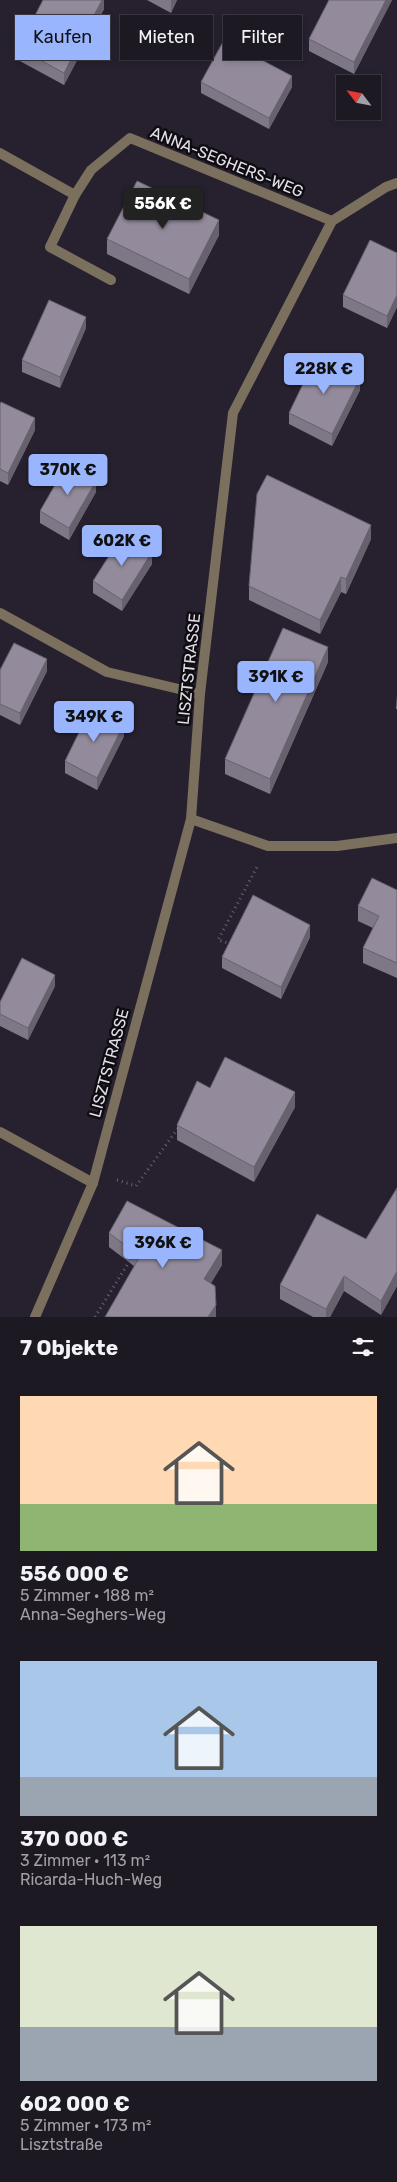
<!DOCTYPE html>
<html lang="de">
<meta charset="utf-8">
<style>
:root{--surface:#1d1923;--page:#2a2630;--text:#f1f3f6;--muted:#a0a0a6;--line:#3b3841;--accent:#99b5fd}
body{margin:0;font-family:Rubik,sans-serif;background:var(--page);color:var(--text);height:100vh;display:flex;flex-direction:column;font-size:19px;white-space:nowrap}
*{box-sizing:border-box;margin:0}
p{font-size:16px;color:var(--muted)}
.icon{flex:none;width:28px;height:28px;fill:none;stroke:currentColor;stroke-width:2;stroke-linecap:round;stroke-linejoin:round}
.map{position:relative;height:1317px;overflow:hidden}
.sheet{display:flex;flex-direction:column;background:var(--surface);flex:1}
.sheet>*{flex:none}
.guide{position:absolute;left:15px;top:15px;width:368px;height:45px;display:flex;gap:10px}
.needle{width:32px;rotate:302deg}
.tools{position:absolute;left:336px;top:75px;display:grid;gap:10px}
.tools a{display:grid;place-items:center;width:45px;height:45px;border-radius:0px;background:var(--surface);box-shadow:0 2px 8px #0003,0 0 0 1px var(--line);font-size:25px}
.price{position:absolute;translate:-50% -42px;padding:0 11px;border-radius:5px;background:var(--accent);color:#111;font-size:16px;line-height:32px;filter:drop-shadow(0 1px 2px #0008)}
.price::after{content:'';position:absolute;left:50%;top:30px;width:15px;height:11px;margin-left:-8px;background:inherit;clip-path:polygon(0 0,100% 0,50% 100%)}
.price.selected{background:#222;color:#fff}
ul{padding:0;list-style:none}
li{display:grid;align-content:center;gap:10px;height:265px;padding:0 20px}
li span{display:grid;place-items:center;height:155px;border-radius:0px;color:#555}
li>.icon{margin-inline-start:auto}
span .icon{width:90px;height:90px;fill:#fffc;stroke-width:1}
li b{font-size:21px}
h2{display:flex;justify-content:space-between;align-items:center;height:60px;padding:0 20px;font-size:21px}
.tag{padding:0 18px;border-radius:0px;background:var(--surface);box-shadow:0 2px 8px #0003,0 0 0 1px var(--line);font-size:18px;line-height:45px}
.tag.selected{background:var(--accent);color:#111}
.map>svg:first-child{display:block}
.lines{fill:none;stroke-linecap:round;stroke-linejoin:round}
.path{stroke:#696470;stroke-width:3;stroke-dasharray:1 4;stroke-linecap:butt}
.street{stroke:#7b6f5d;stroke-width:10}
.wall{fill:#7e7886}
.shaded-wall{fill:#67616d}
.building{fill:#938b9c;stroke:#67616d}
.labels{text-anchor:middle;dominant-baseline:central;stroke-width:5;stroke-linejoin:round;paint-order:stroke}
.street-label{font-size:16px;fill:#e3dfe8;stroke:#0f0c12}
</style>
<div class="map">
<svg width="397" height="1317" viewBox="0 0 397 1317">
<rect width="100%" height="100%" fill="#27212f"/>
<g class="lines">
<g class="path">
<polyline points="231,944 218,940 257,867"/>
<polyline points="117,1180 136,1186 179,1127"/>
<polyline points="95,1317 129,1262"/>
</g>
<g class="street">
<polyline points="0,153 75,195"/>
<polyline points="111,280 50,247 75,195 91,170 130,138 332,221"/>
<polyline points="0,613 107,672 200,694"/>
<polyline points="191,819 268,846 337,846 397,838"/>
<polyline points="0,1132 93,1183"/>
<polyline points="35,1317 93,1183 191,819 200,694 233,413 332,221 386,187 397,183"/>
</g>
</g>
<g class="wall">
<polygon points="104,0 104,9 64,85 18,60 18,48"/>
<polygon points="147,0 177,0 171,13"/>
<polygon points="329,0 392,0 354,74 309,51 309,39"/>
<polygon points="201,82 292,87 269,129 201,93"/>
<polygon points="219,235 189,294 107,254 107,239"/>
<polygon points="397,253 397,307 387,328 343,307 343,295"/>
<polygon points="86,328 60,388 22,372 22,360"/>
<polygon points="360,390 332,446 289,424 289,413"/>
<polygon points="0,404 35,430 8,485 0,481"/>
<polygon points="96,492 69,540 40,523 40,511"/>
<polygon points="371,539 346,594 341,592 320,634 249,600 249,586"/>
<polygon points="152,564 122,611 93,593 93,581"/>
<polygon points="328,662 270,794 225,774 225,759"/>
<polygon points="0,670 47,671 20,725 0,715"/>
<polygon points="397,695 397,709 396,709"/>
<polygon points="124,736 97,790 65,773 65,761"/>
<polygon points="397,890 397,978 363,963 363,948 373,928 358,921 358,906"/>
<polygon points="310,937 281,999 222,968 222,957"/>
<polygon points="55,986 28,1040 0,1026 0,1002"/>
<polygon points="210,1088 295,1107 254,1182 177,1140 177,1125"/>
<polygon points="397,1188 397,1286 381,1315 344,1291 330,1317 313,1317 280,1299 280,1285 366,1239"/>
<polygon points="109,1233 222,1265 211,1283 216,1317 134,1266 109,1247"/>
</g>
<g class="shaded-wall">
<polygon points="102,0 104,0 104,9 64,85 64,73"/>
<polygon points="171,0 177,0 171,13"/>
<polygon points="386,0 392,0 354,74 354,62"/>
<polygon points="292,76 292,87 269,129 269,118"/>
<polygon points="219,220 219,235 189,294 189,279"/>
<polygon points="397,295 397,307 387,328 387,316"/>
<polygon points="86,317 86,328 60,388 60,377"/>
<polygon points="360,378 360,390 332,446 332,434"/>
<polygon points="35,418 35,430 8,485 8,473"/>
<polygon points="96,481 96,492 69,540 69,528"/>
<polygon points="371,525 371,539 346,594 346,579"/>
<polygon points="152,552 152,564 122,611 122,600"/>
<polygon points="341,577 341,592 320,634 320,620"/>
<polygon points="328,647 328,662 270,794 270,779"/>
<polygon points="47,659 47,671 20,725 20,713"/>
<polygon points="124,724 124,736 97,790 97,778"/>
<polygon points="310,925 310,937 281,999 281,987"/>
<polygon points="55,975 55,986 28,1040 28,1028"/>
<polygon points="295,1092 295,1107 254,1182 254,1167"/>
<polygon points="222,1250 222,1265 204,1294 204,1279"/>
<polygon points="397,1271 397,1286 381,1315 381,1301"/>
<polygon points="344,1276 344,1291 330,1317 326,1317 326,1309"/>
<polygon points="216,1305 216,1317 208,1317"/>
</g>
<g class="building">
<polygon points="43,0 102,0 64,73 18,48"/>
<polygon points="329,0 386,0 354,62 309,39"/>
<polygon points="224,40 292,76 269,118 201,82"/>
<polygon points="137,181 219,220 189,279 107,239"/>
<polygon points="370,240 397,253 397,295 387,316 343,295"/>
<polygon points="49,300 86,317 60,377 22,360"/>
<polygon points="316,357 360,378 332,434 289,413"/>
<polygon points="1,402 35,418 8,473 0,469 0,404"/>
<polygon points="67,464 96,481 69,528 40,511"/>
<polygon points="267,475 371,525 346,579 341,577 320,620 249,586 257,494"/>
<polygon points="123,534 152,552 122,600 93,581"/>
<polygon points="283,628 328,647 270,779 225,759"/>
<polygon points="14,643 47,659 20,713 0,704 0,670"/>
<polygon points="91,708 124,724 97,778 65,761"/>
<polygon points="372,878 397,890 397,963 363,948 379,916 358,906"/>
<polygon points="253,895 310,925 281,987 222,957"/>
<polygon points="22,958 55,975 28,1028 0,1014 0,1002"/>
<polygon points="225,1057 295,1092 254,1167 177,1125 197,1081 210,1088"/>
<polygon points="397,1188 397,1271 381,1301 344,1276 326,1309 280,1285 317,1214 366,1239"/>
<polygon points="127,1201 222,1250 204,1279 215,1286 216,1305 208,1317 105,1317 140,1256 109,1233"/>
</g>
<g class="labels">
<g class="street-label">
<text transform="translate(227 162) rotate(22)">ANNA-SEGHERS-WEG</text>
<text transform="translate(189 669) rotate(-84)">LISZTSTRASSE</text>
<text transform="translate(109 1063) rotate(-75)">LISZTSTRASSE</text>
</g>
</g>
</svg>
<div class="tools">
<a><svg class="needle" viewBox="-14 -14 28 28"><path d="M0-13l5 13h-10z" fill="#e53935"/><path d="M0 13l5-13h-10z" fill="#a0a0a6"/></svg></a>
</div>
<b class="price selected" style="left:163px;top:230px">556K €</b>
<b class="price" style="left:324px;top:395px">228K €</b>
<b class="price" style="left:68px;top:496px">370K €</b>
<b class="price" style="left:122px;top:567px">602K €</b>
<b class="price" style="left:276px;top:703px">391K €</b>
<b class="price" style="left:94px;top:743px">349K €</b>
<b class="price" style="left:163px;top:1269px">396K €</b>
<div class="guide">
<a class="tag selected">Kaufen</a>
<a class="tag">Mieten</a>
<a class="tag">Filter</a>
</div>
</div>
<section class="sheet">
<h2>7 Objekte<svg class="icon" aria-label="filters" viewBox="0 0 24 24"><path d="M4 7h16M4 17h16"/><circle cx="9" cy="7" r="2"/><circle cx="15" cy="17" r="2"/></svg></h2>
<ul>
<li><span style="background:linear-gradient(#ffd9b3 70%,#8fb573 0)"><svg class="icon" aria-label="home" viewBox="0 0 24 24"><path d="M3 11l9-7 9 7M6 9v11h12V9"/></svg></span><div><b>556 000 €</b><p>5 Zimmer · 188 m²</p><p>Anna-Seghers-Weg</p></div></li>
<li><span style="background:linear-gradient(#a9c7e8 75%,#9aa5b1 0)"><svg class="icon" aria-label="home" viewBox="0 0 24 24"><path d="M3 11l9-7 9 7M6 9v11h12V9"/></svg></span><div><b>370 000 €</b><p>3 Zimmer · 113 m²</p><p>Ricarda-Huch-Weg</p></div></li>
<li><span style="background:linear-gradient(#dfe7d0 65%,#9aa5b1 0)"><svg class="icon" aria-label="home" viewBox="0 0 24 24"><path d="M3 11l9-7 9 7M6 9v11h12V9"/></svg></span><div><b>602 000 €</b><p>5 Zimmer · 173 m²</p><p>Lisztstraße</p></div></li>
</ul>
</section>
